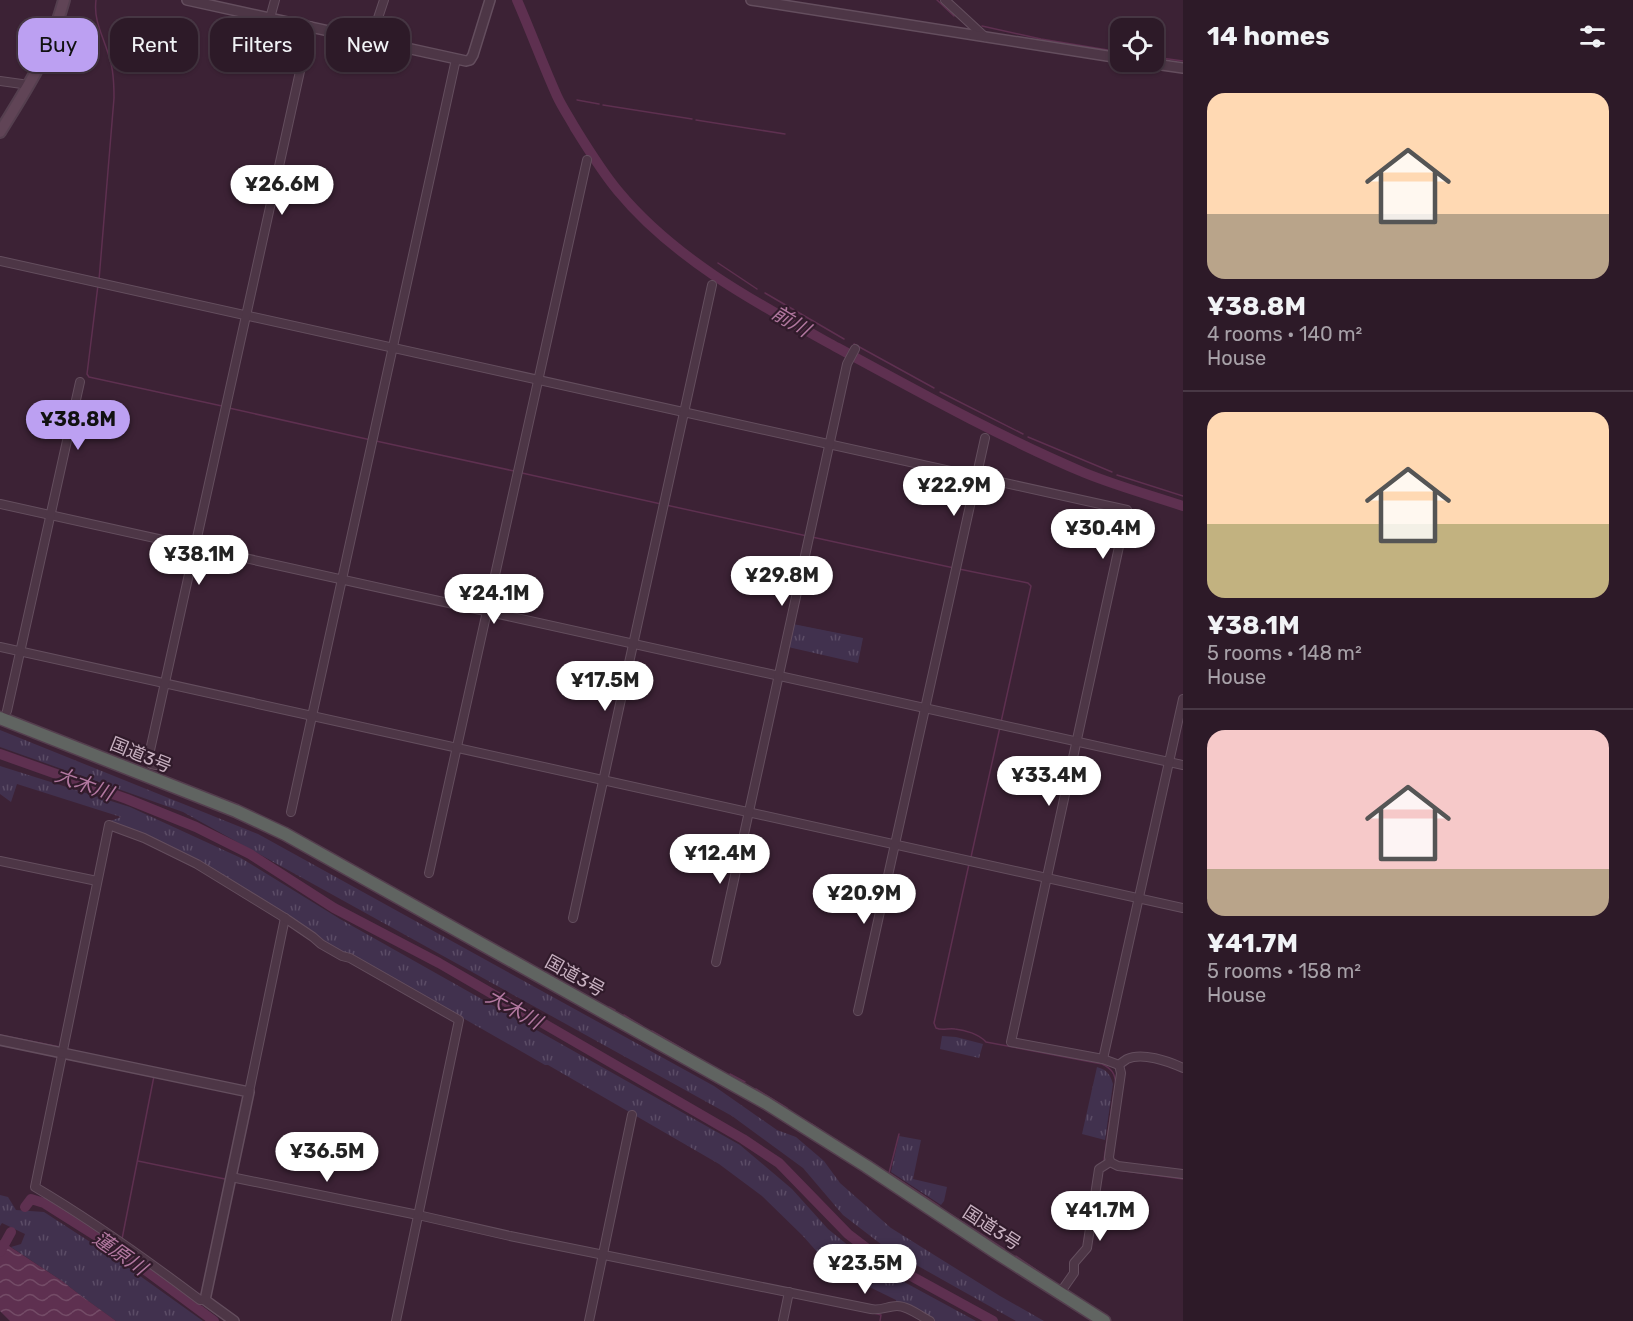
<!DOCTYPE html>
<meta charset="utf-8">
<style>
:root{--surface:#2d1a28;--page:#392734;--text:#f1f3f6;--muted:#a7a1a8;--line:#483845;--accent:#bca0f2}
body{margin:0;font-family:Rubik,"Noto Sans JP",sans-serif;background:var(--page);color:var(--text);height:100vh;display:flex;flex-direction:column;font-size:22px;white-space:nowrap}
*{box-sizing:border-box;margin:0}
p{font-size:20px;color:var(--muted)}
.icon{flex:none;width:33px;height:33px;fill:none;stroke:currentColor;stroke-width:2;stroke-linecap:round;stroke-linejoin:round}
.map{position:relative;flex:1;overflow:hidden}
.drawer{display:flex;flex-direction:column;background:var(--surface);width:450px}
.drawer>*{flex:none}
.guide{position:absolute;left:18px;top:18px;width:570px;height:54px;display:flex;gap:12px}
.fabs{position:absolute;left:1110px;top:18px;display:grid;gap:12px}
.fabs a{display:grid;place-items:center;width:54px;height:54px;border-radius:12px;background:var(--surface);box-shadow:0 2px 4px #0004,0 0 0 2px var(--line);font-size:30px}
.price{position:absolute;translate:-50% -51px;padding:0 14px;border-radius:21px;background:#fff;color:#222;font-size:20px;line-height:39px;filter:drop-shadow(0 2px 3px #0008)}
.price::after{content:'';position:absolute;left:50%;top:36px;width:18px;height:14px;margin-left:-9px;background:inherit;clip-path:polygon(0 0,100% 0,50% 100%)}
.price.active{background:var(--accent);color:#111}
ul{padding:0;list-style:none}
li{display:grid;align-content:center;gap:12px;height:318px;padding:0 24px}
li+li{border-top:2px solid var(--line)}
li span{display:grid;place-items:center;height:186px;border-radius:18px;color:#555}
li>.icon{margin-inline-start:auto}
span .icon{width:108px;height:108px;fill:#fffc;stroke-width:1}
li b{font-size:26px}
h2{display:flex;justify-content:space-between;align-items:center;height:72px;padding:0 24px;font-size:26px}
.tag{padding:0 21px;border-radius:18px;background:var(--surface);box-shadow:0 2px 4px #0004,0 0 0 2px var(--line);font-size:21px;line-height:54px}
.tag.active{background:var(--accent);color:#111}
main{display:flex;flex:1;min-height:0}
.map>svg:first-child{display:block}
.grass{fill:url(#grass-tufts)}
.water{fill:url(#water-waves)}
.lines{fill:none;stroke-linecap:round;stroke-linejoin:round}
.stream{stroke:#5e3050;stroke-width:1.5}
.river{stroke:#5e3050;stroke-width:10}
.minor-casing{stroke:#644e5e;stroke-width:10}
.tertiary-casing{stroke:#644e5e;stroke-width:12}
.secondary-casing{stroke:#553f4f;stroke-width:14}
.trunk-casing{stroke:#543e4e;stroke-width:15}
.minor{stroke:#4d3646;stroke-width:8}
.tertiary{stroke:#4d3646;stroke-width:9}
.secondary{stroke:#604456;stroke-width:10}
.trunk{stroke:#606461;stroke-width:12}
.labels{text-anchor:middle;dominant-baseline:central;stroke-width:4.5;stroke-linejoin:round;paint-order:stroke}
.street-label{font-size:18px;fill:#c8b1c1;stroke:#311b2b}
.water-label{font-size:20px;font-style:italic;fill:#b278a0;stroke:#311b2b}
</style>
<main>
<div class="map">
<svg width="1183" height="1321" viewBox="0 0 1183 1321">
<defs>
<pattern id="grass-tufts" width="24" height="20" patternUnits="userSpaceOnUse" patternTransform="scale(1.5)"><rect width="24" height="20" fill="#41314e"/><path d="M3 7l-1-3M5 7V3M7 7l1-3M15 17l-1-3M17 17v-4M19 17l1-3" fill="none" stroke="#5b4c66"/></pattern>
<pattern id="water-waves" width="16" height="10" patternUnits="userSpaceOnUse" patternTransform="scale(1.5)"><rect width="16" height="10" fill="#5e3050"/><path d="M0 5q4-4 8 0t8 0" fill="none" stroke="#744c67"/></pattern>
</defs>
<rect width="100%" height="100%" fill="#3c2235"/>
<g class="grass">
<polygon points="793,624 863,638 858,663 788,647"/>
<polygon points="0,730 258,834 714,1086 777,1130 796,1137 824,1161 840,1183 891,1228 1000,1296 1044,1321 1016,1321 886,1248 843,1215 803,1168 732,1116 183,812 0,747"/>
<polygon points="0,766 130,807 241,858 340,919 740,1145 792,1189 828,1229 871,1264 976,1321 935,1321 904,1305 896,1304 896,1300 847,1276 818,1253 803,1236 762,1196 719,1164 548,1065 545,1065 461,1017 338,951 196,861 108,822 121,817 17,784 11,802 0,794"/>
<polygon points="942,1036 956,1037 983,1044 979,1058 940,1049"/>
<path d="M1097,1067C1107,1070 1110,1074 1113,1084L1105,1140L1082,1134Z"/>
<polygon points="899,1136 921,1140 913,1179 947,1187 944,1201 941,1205 891,1172"/>
<polygon points="0,1195 8,1197 16,1210 44,1212 115,1258 203,1321 116,1321 80,1295 62,1281 11,1247 21,1244 25,1234 2,1223 0,1226"/>
</g>
<polygon class="water" points="0,1240 62,1281 80,1295 116,1321 10,1321 0,1311"/>
<g class="lines">
<g class="stream">
<path d="M96,0C93,22 105,39 110,60C114,72 114,85 114,98L99,280"/>
<polyline points="937,0 954,16"/>
<polyline points="982,26 1041,39 1120,52"/>
<polyline points="1154,57 1183,61"/>
<polyline points="577,100 599,104"/>
<polyline points="603,105 692,119"/>
<polyline points="696,120 785,134"/>
<polyline points="718,263 757,289"/>
<polyline points="98,285 87,374 89,377 222,406"/>
<polyline points="765,293 844,339"/>
<polyline points="854,344 934,388"/>
<polyline points="940,392 1023,434"/>
<polyline points="229,408 371,440"/>
<polyline points="1028,437 1112,472"/>
<polyline points="376,441 514,471"/>
<polyline points="522,473 661,504"/>
<polyline points="1117,475 1183,496"/>
<polyline points="666,505 807,536"/>
<polyline points="812,537 954,568"/>
<polyline points="959,569 1028,583 1031,586 1001,722"/>
<polyline points="971,857 1000,727"/>
<path d="M969,864L934,1023L936,1028C942,1031 948,1028 955,1029C965,1030 979,1034 986,1042L1102,1064C1112,1069 1115,1073 1116,1085"/>
<polyline points="609,1007 615,1010"/>
<polyline points="624,1015 642,1026"/>
<polyline points="652,1031 690,1053"/>
<polyline points="0,1035 60,1047"/>
<polyline points="730,1074 745,1082"/>
<polyline points="756,1089 787,1108"/>
<polyline points="812,1124 824,1132"/>
<polyline points="899,1134 889,1173 939,1206"/>
<polyline points="835,1139 883,1170"/>
<polyline points="138,1161 225,1179"/>
<polyline points="1105,1161 1104,1160 1114,1092"/>
<polyline points="1108,1165 1118,1170 1183,1179"/>
<polyline points="29,1197 31,1199"/>
<polyline points="950,1214 1004,1249"/>
<polyline points="122,1239 154,1076"/>
<polyline points="1016,1256 1060,1286"/>
<polyline points="874,1313 881,1315 880,1321"/>
</g>
<g class="river">
<path d="M517,0C531,32 543,65 557,96C562,107 569,117 575,128C588,149 602,172 618,191C676,261 760,305 838,348C919,392 1000,437 1085,473C1117,486 1150,495 1183,506"/>
<polyline points="0,754 127,799 196,827 250,854 334,908 439,963 743,1139 779,1163 848,1234 882,1260 993,1321"/>
<polyline points="25,1207 31,1199 44,1203 117,1249 214,1321"/>
<polyline points="0,1252 11,1232"/>
</g>
<defs>
<g id="minor">
<polyline points="945,0 985,37"/>
<polyline points="270,18 275,0"/>
<polyline points="371,39 384,0"/>
<polyline points="0,81 29,85"/>
<polyline points="0,261 1127,510 1011,1042 1103,1059 1119,1065"/>
<polyline points="0,504 1183,765"/>
<polyline points="0,647 1183,908"/>
<polyline points="7,711 80,382"/>
<polyline points="156,765 151,764 149,760 149,755 310,26"/>
<polyline points="291,812 456,59"/>
<polyline points="0,861 97,881"/>
<polyline points="429,873 587,160"/>
<polyline points="573,918 712,285"/>
<polyline points="716,962 847,364 855,349"/>
<polyline points="858,1011 985,438"/>
<polyline points="1103,1059 1183,699"/>
<path d="M1119,1065C1121,1063 1124,1061 1127,1059C1142,1052 1168,1061 1183,1068"/>
<polyline points="249,1092 285,918"/>
<polyline points="1110,1162 1109,1157 1121,1073 1119,1065"/>
<polyline points="1110,1162 1118,1166 1183,1174"/>
<path d="M231,1177L418,1215L510,1236L871,1309C881,1311 888,1306 897,1306C908,1306 920,1316 930,1321"/>
<polyline points="1060,1293 1074,1273 1074,1263 1087,1248 1099,1169 1110,1162"/>
<path d="M205,1300H200C147,1260 93,1221 35,1187L109,825L144,838L197,864L285,918L313,937L321,944L342,956L350,958L459,1020L396,1321"/>
<polyline points="589,1321 632,1115"/>
<polyline points="783,1321 789,1292"/>
</g>
<g id="tertiary">
<polyline points="187,0 466,61 470,60 473,55 490,0"/>
<polyline points="751,0 1120,58"/>
<polyline points="1141,62 1183,68"/>
<polyline points="0,1040 249,1092 205,1300 234,1321"/>
</g>
<path id="secondary" d="M0,132C14,109 29,86 41,62C51,43 58,21 64,0"/>
<polyline id="trunk" points="0,718 236,811 285,834 766,1103 866,1166 994,1251 1104,1321"/>
</defs>
<use href="#minor" class="minor-casing"/>
<use href="#tertiary" class="tertiary-casing"/>
<use href="#secondary" class="secondary-casing"/>
<use href="#trunk" class="trunk-casing"/>
<use href="#minor" class="minor"/>
<use href="#tertiary" class="tertiary"/>
<use href="#secondary" class="secondary"/>
<use href="#trunk" class="trunk"/>
</g>
<g class="labels">
<g class="street-label">
<text transform="translate(141 755) rotate(22)">国道3号</text>
<text transform="translate(575 976) rotate(29)">国道3号</text>
<text transform="translate(992 1228) rotate(33)">国道3号</text>
</g>
<g class="water-label">
<text transform="translate(791 321) rotate(31)">前川</text>
<text transform="translate(84 784) rotate(20)">大木川</text>
<text transform="translate(514 1009) rotate(29)">大木川</text>
<text transform="translate(120 1253) rotate(35)">蓮原川</text>
</g>
</g>
</svg>
<div class="fabs">
<a><svg class="icon" aria-label="locate" viewBox="0 0 24 24"><circle cx="12" cy="12" r="6"/><path d="M12 2v4M12 18v4M2 12h4M18 12h4"/></svg></a>
</div>
<b class="price" style="left:282px;top:216px">¥26.6M</b>
<b class="price active" style="left:78px;top:451px">¥38.8M</b>
<b class="price" style="left:954px;top:517px">¥22.9M</b>
<b class="price" style="left:1103px;top:560px">¥30.4M</b>
<b class="price" style="left:199px;top:586px">¥38.1M</b>
<b class="price" style="left:782px;top:607px">¥29.8M</b>
<b class="price" style="left:494px;top:625px">¥24.1M</b>
<b class="price" style="left:605px;top:712px">¥17.5M</b>
<b class="price" style="left:1049px;top:807px">¥33.4M</b>
<b class="price" style="left:720px;top:885px">¥12.4M</b>
<b class="price" style="left:864px;top:925px">¥20.9M</b>
<b class="price" style="left:327px;top:1183px">¥36.5M</b>
<b class="price" style="left:1100px;top:1242px">¥41.7M</b>
<b class="price" style="left:865px;top:1295px">¥23.5M</b>
<div class="guide">
<a class="tag active">Buy</a>
<a class="tag">Rent</a>
<a class="tag">Filters</a>
<a class="tag">New</a>
</div>
</div>
<section class="drawer">
<h2>14 homes<svg class="icon" aria-label="filters" viewBox="0 0 24 24"><path d="M4 7h16M4 17h16"/><circle cx="9" cy="7" r="2"/><circle cx="15" cy="17" r="2"/></svg></h2>
<ul>
<li><span style="background:linear-gradient(#ffd9b3 65%,#b9a48a 0)"><svg class="icon" aria-label="home" viewBox="0 0 24 24"><path d="M3 11l9-7 9 7M6 9v11h12V9"/></svg></span><div><b>¥38.8M</b><p>4 rooms · 140 m²</p><p>House</p></div></li>
<li><span style="background:linear-gradient(#ffd9b3 60%,#c2b280 0)"><svg class="icon" aria-label="home" viewBox="0 0 24 24"><path d="M3 11l9-7 9 7M6 9v11h12V9"/></svg></span><div><b>¥38.1M</b><p>5 rooms · 148 m²</p><p>House</p></div></li>
<li><span style="background:linear-gradient(#f6c9c9 75%,#b9a48a 0)"><svg class="icon" aria-label="home" viewBox="0 0 24 24"><path d="M3 11l9-7 9 7M6 9v11h12V9"/></svg></span><div><b>¥41.7M</b><p>5 rooms · 158 m²</p><p>House</p></div></li>
</ul>
</section>
</main>
